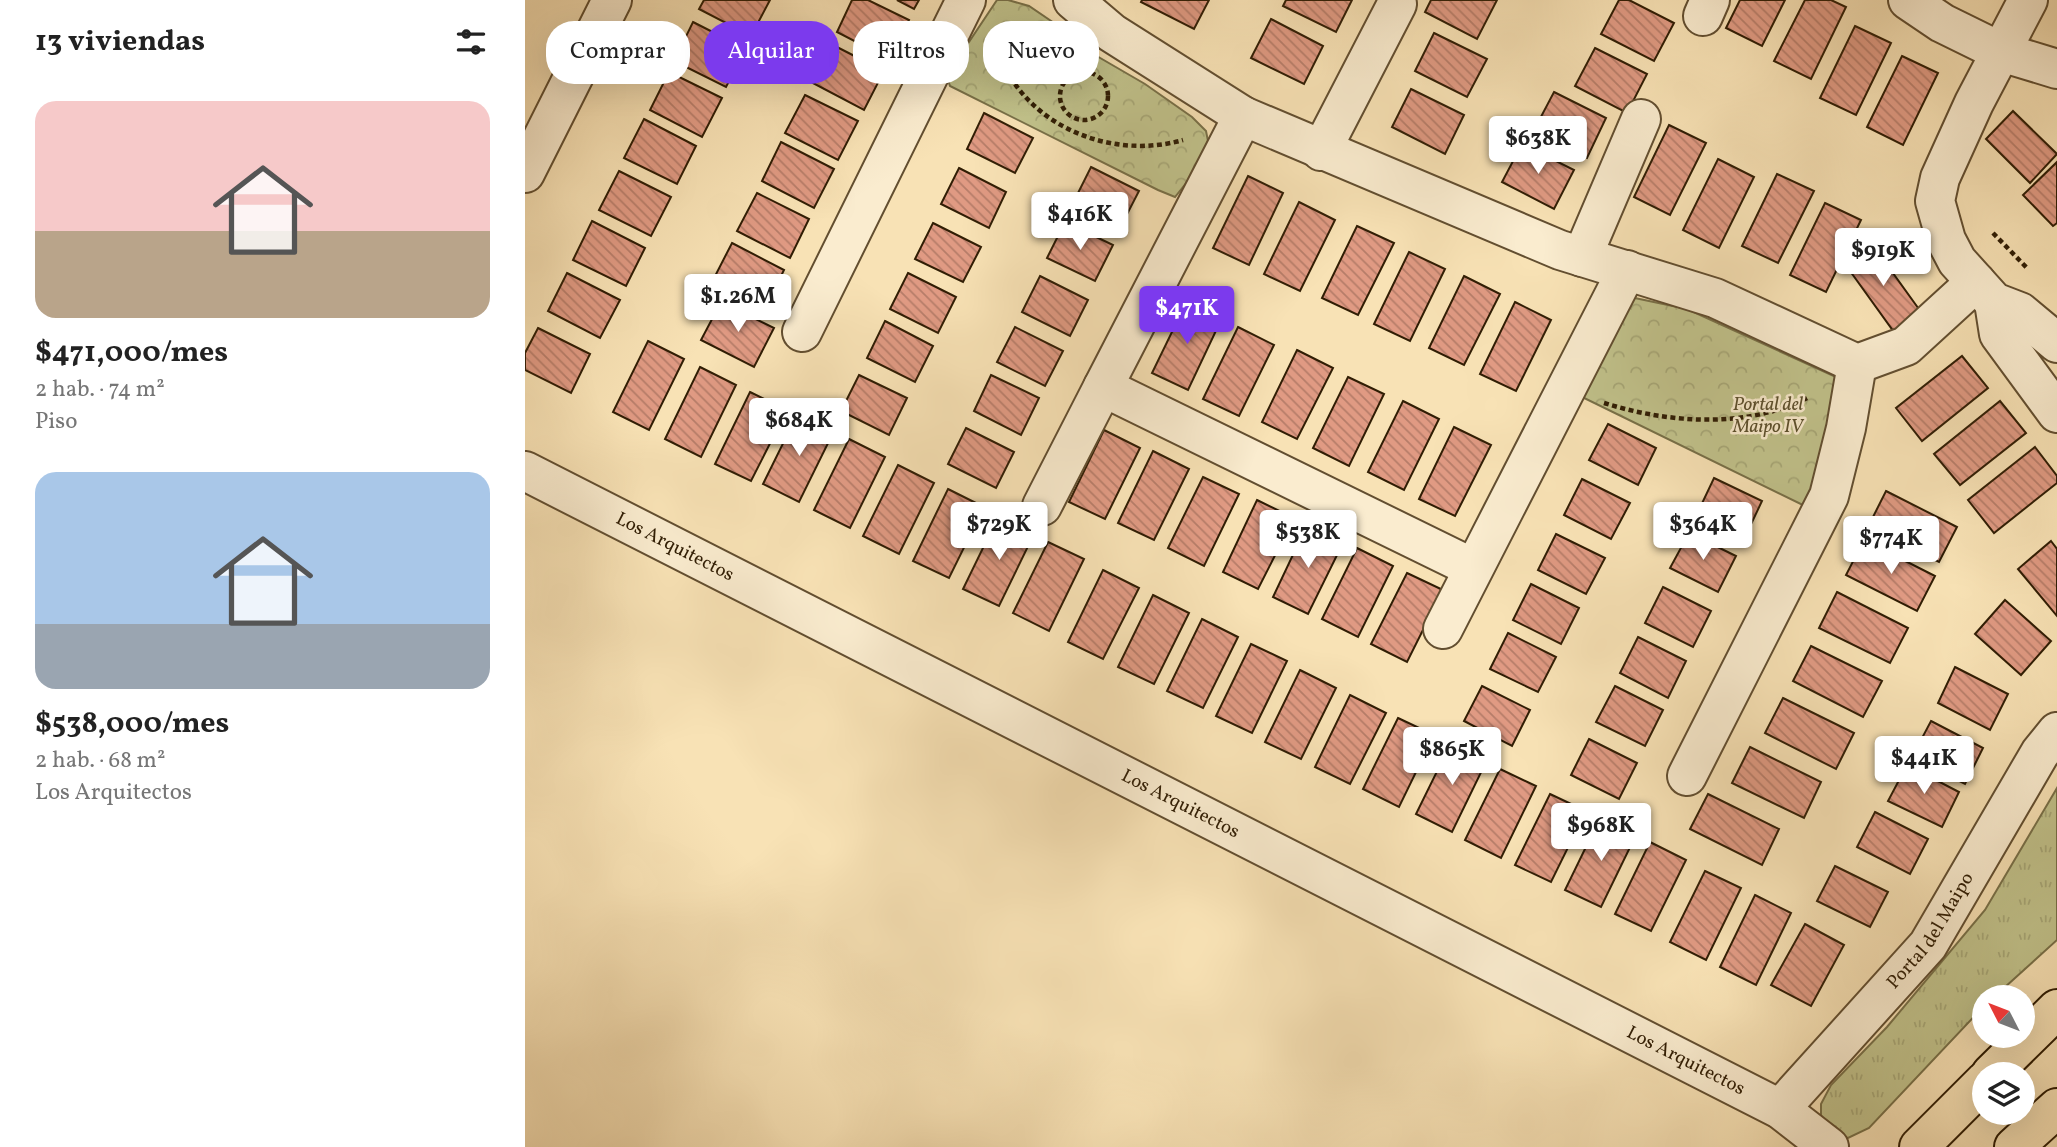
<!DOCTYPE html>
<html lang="es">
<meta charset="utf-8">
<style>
:root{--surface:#fff;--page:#f2f2f2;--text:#222;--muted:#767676;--accent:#7c3aed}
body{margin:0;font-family:Vollkorn,serif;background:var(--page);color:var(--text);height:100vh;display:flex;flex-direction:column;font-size:26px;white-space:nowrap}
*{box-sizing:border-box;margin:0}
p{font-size:23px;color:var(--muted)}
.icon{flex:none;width:38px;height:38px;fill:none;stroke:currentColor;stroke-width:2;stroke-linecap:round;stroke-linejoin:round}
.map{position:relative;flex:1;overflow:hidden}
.details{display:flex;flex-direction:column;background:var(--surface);width:525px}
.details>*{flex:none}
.top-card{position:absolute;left:21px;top:21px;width:665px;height:63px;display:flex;gap:14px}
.needle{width:46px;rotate:312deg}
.buttons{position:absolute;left:1447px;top:985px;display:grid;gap:14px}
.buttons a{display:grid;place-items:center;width:63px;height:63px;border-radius:50%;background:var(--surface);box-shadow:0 7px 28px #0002;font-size:35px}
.price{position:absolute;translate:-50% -60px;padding:0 16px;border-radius:7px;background:#fff;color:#222;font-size:23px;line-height:46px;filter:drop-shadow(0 2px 4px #0008)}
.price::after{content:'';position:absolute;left:50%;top:42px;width:21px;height:16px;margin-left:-10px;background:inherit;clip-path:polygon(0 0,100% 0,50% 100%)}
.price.current{background:var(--accent);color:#fff}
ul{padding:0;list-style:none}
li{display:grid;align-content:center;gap:14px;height:371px;padding:0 35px}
li span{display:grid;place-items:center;height:217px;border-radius:21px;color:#555}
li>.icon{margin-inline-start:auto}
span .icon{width:126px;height:126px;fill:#fffc;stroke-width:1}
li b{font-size:30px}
h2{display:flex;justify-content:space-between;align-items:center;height:84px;padding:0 35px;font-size:30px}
.tag{padding:0 24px;border-radius:28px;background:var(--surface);box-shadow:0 7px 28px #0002;font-size:24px;line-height:63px}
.tag.current{background:var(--accent);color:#fff}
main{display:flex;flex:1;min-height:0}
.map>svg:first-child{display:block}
.grass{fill:url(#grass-tufts);stroke:#787048;stroke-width:2}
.park{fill:url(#park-crowns);stroke:#787048;stroke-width:2}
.building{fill:url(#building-back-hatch);stroke:#301d04;stroke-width:2}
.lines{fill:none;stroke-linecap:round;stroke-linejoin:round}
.minor-casing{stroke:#624e30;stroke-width:42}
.major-casing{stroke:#301d04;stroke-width:42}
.path{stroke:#301d04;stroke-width:4.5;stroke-dasharray:5 3.5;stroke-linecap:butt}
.minor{stroke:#faeccf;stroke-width:38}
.major{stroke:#f8e2b5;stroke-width:38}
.labels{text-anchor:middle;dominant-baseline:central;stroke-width:5;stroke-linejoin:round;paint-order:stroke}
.park-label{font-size:19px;font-style:italic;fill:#5c4f2c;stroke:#faeccf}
.street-label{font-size:19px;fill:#301d04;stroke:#faeccf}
</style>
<main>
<section class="details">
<h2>13 viviendas<svg class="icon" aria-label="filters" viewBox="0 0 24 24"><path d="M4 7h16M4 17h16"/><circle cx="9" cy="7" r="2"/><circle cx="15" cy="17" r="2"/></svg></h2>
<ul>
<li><span style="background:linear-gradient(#f6c9c9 60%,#b9a48a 0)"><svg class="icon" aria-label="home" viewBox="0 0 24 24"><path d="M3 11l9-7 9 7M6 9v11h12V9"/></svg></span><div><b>$471,000/mes</b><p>2 hab. · 74 m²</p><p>Piso</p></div></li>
<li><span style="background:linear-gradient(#a9c7e8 70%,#9aa5b1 0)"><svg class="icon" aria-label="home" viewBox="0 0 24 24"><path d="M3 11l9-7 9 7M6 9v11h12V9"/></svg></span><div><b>$538,000/mes</b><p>2 hab. · 68 m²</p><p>Los Arquitectos</p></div></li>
</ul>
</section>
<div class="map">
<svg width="1532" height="1147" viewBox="0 0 1532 1147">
<defs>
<pattern id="grass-tufts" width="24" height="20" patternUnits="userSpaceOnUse" patternTransform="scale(1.75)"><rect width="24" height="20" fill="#c1c28b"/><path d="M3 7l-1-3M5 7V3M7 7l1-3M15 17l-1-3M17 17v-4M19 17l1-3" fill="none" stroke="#a6a676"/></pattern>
<pattern id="park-crowns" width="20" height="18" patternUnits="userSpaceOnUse" patternTransform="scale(1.75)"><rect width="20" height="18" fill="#c1c28b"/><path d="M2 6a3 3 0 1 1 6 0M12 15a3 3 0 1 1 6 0" fill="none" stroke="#a6a676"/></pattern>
<pattern id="building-back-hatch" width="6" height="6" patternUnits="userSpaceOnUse" patternTransform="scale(1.75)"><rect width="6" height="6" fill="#e09a83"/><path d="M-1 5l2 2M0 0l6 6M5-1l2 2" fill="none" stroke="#b67d69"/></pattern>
</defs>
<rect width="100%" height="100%" fill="#f8e2b5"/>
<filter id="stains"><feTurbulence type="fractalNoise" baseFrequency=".00286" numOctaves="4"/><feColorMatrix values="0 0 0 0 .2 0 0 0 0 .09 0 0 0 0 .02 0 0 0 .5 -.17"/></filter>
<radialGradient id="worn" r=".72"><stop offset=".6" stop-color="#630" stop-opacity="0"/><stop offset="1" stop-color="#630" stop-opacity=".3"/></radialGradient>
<polygon class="grass" points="1532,788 1532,940 1469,997 1460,998 1459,1006 1344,1128 1323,1138 1311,1136 1303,1129 1296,1115 1296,1104 1306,1085 1362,1027 1460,910"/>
<g class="park">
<polygon points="472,0 483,0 504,6 532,25 558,48 620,84 667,117 681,131 683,141 666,177 650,197 633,190 425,86 423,80 440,48"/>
<polygon points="1105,297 1162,309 1311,377 1316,392 1284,508 1053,395"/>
</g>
<g class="building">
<polygon points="179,0 245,0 226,36 174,9"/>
<polygon points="327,0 343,0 384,20 364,59 312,32"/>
<polygon points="372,0 394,0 389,9"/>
<polygon points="617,0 684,0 669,29 616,2"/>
<polygon points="761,0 827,0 811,32 758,6"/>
<polygon points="906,0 972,0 952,39 900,12"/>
<polygon points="1094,0 1104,0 1149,23 1129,61 1076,34"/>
<polygon points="1215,0 1260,0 1237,46 1201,28"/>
<polygon points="1280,0 1306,0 1321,7 1286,79 1249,61"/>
<polygon points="746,19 798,46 779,84 726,58"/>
<polygon points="168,22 221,49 201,87 149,61"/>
<polygon points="1330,26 1366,43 1331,115 1295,98"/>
<polygon points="909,33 962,59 942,97 890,71"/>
<polygon points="306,44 359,71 339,110 286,82"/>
<polygon points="1070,48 1122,74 1102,113 1050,86"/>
<polygon points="1377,56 1413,73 1378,145 1342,127"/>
<polygon points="144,72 197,98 177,137 125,110"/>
<polygon points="886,89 939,115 920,154 867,127"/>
<polygon points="1029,92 1081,118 1062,158 1009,130"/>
<polygon points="280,95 333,121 313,160 260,133"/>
<polygon points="1488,111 1532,154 1505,183 1461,139"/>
<polygon points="459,113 508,138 490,173 442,149"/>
<polygon points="119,119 171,146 152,184 99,158"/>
<polygon points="1144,125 1181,143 1145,215 1109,197"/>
<polygon points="256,142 309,169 289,208 237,181"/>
<polygon points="997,144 1049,170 1029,209 977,182"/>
<polygon points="1193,159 1229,177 1194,248 1158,230"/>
<polygon points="1532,162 1532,223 1528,226 1498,195"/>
<polygon points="566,167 614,191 596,226 548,203"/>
<polygon points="434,168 481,192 464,228 416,204"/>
<polygon points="94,171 146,197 126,236 74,210"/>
<polygon points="1252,174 1289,191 1253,263 1217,246"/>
<polygon points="723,176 758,193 724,265 688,248"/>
<polygon points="232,193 284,219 265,258 212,231"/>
<polygon points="774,202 810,220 775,291 739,274"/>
<polygon points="1300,203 1336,220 1301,292 1265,275"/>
<polygon points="67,221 120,248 101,286 48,260"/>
<polygon points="540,222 588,245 570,281 522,258"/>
<polygon points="408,223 456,247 438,282 390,259"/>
<polygon points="832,226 869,243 833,315 797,298"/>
<polygon points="207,243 259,270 240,309 187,282"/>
<polygon points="1347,244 1396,312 1369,332 1320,264"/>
<polygon points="884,252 920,269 885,341 849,324"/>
<polygon points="42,273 95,300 75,338 23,311"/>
<polygon points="383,273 431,297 413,333 365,309"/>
<polygon points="515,276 563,300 545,336 497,312"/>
<polygon points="939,276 975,294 939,365 904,348"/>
<polygon points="662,301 697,318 663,390 627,373"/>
<polygon points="196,302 249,328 229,367 176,340"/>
<polygon points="990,302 1026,320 991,391 955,374"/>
<polygon points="360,321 408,346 390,382 342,358"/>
<polygon points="490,327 538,351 520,386 472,362"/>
<polygon points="713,327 749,345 714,416 678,399"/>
<polygon points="13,328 65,354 46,393 0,370 0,353"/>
<polygon points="123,341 159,359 124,430 88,412"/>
<polygon points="772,350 808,368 772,439 737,422"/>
<polygon points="1437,356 1463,388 1397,441 1371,408"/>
<polygon points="175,367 211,385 176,457 140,439"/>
<polygon points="334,375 382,398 364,435 316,411"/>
<polygon points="466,375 514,398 496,435 449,411"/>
<polygon points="823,377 859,394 824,466 788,448"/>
<polygon points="225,392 262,410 226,481 190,464"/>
<polygon points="878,401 914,419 879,490 843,472"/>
<polygon points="1475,401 1501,433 1435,485 1409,454"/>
<polygon points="273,413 309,431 274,502 238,484"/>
<polygon points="1083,424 1131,448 1113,485 1064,460"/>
<polygon points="929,427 966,445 930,516 894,499"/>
<polygon points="441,428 489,452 471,488 423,464"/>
<polygon points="579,430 615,448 580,519 544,502"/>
<polygon points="324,439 360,457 325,528 289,510"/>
<polygon points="1510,447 1532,476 1532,483 1469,533 1443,500"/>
<polygon points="628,451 664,469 629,540 593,523"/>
<polygon points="373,465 409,483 374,554 338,536"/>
<polygon points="678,477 714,494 679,566 643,548"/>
<polygon points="1189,478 1237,501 1220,537 1172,514"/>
<polygon points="1057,479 1105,503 1086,539 1039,515"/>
<polygon points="423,489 459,507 424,578 388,561"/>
<polygon points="1361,491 1432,527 1414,562 1343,527"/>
<polygon points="732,500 769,518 733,589 698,572"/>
<polygon points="473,517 509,534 474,606 438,589"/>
<polygon points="782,525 818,543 783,614 748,597"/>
<polygon points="1164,533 1211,556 1193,592 1145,568"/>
<polygon points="1031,534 1080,558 1061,594 1013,570"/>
<polygon points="1339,540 1410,576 1392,611 1321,575"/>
<polygon points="1526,541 1532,549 1532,616 1493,569"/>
<polygon points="523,542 559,559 524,631 488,613"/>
<polygon points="832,548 868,566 833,637 797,619"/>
<polygon points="578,570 614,588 578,659 543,642"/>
<polygon points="882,573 918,590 882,662 846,644"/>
<polygon points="1006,584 1054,608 1036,644 988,620"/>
<polygon points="1138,587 1186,611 1168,647 1120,623"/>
<polygon points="1312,592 1383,628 1365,663 1294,628"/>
<polygon points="628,595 664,613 629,684 593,667"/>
<polygon points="1480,600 1526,641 1496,675 1450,634"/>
<polygon points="677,619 713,637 678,708 642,691"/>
<polygon points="983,633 1031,657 1013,692 965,669"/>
<polygon points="1113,637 1161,661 1143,698 1095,673"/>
<polygon points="726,644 762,661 727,733 691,716"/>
<polygon points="1286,646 1357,681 1338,717 1268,681"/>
<polygon points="1430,667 1483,694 1465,730 1413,703"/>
<polygon points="775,670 811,688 776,759 740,742"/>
<polygon points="957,686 1005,710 987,746 939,721"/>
<polygon points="1090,686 1138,710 1120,746 1071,722"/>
<polygon points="825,695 861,713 825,784 790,767"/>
<polygon points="1258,698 1329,733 1311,769 1240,733"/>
<polygon points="873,718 909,735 874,807 838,789"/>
<polygon points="1406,721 1458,748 1440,784 1387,757"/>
<polygon points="1064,739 1112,763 1094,799 1046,775"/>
<polygon points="926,743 962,760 927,832 891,814"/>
<polygon points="1225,747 1296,782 1279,818 1207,783"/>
<polygon points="1382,765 1434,792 1417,827 1363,801"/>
<polygon points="975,769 1011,786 976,858 940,840"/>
<polygon points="1025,794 1061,811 1026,882 990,865"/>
<polygon points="1183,794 1254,829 1237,865 1165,829"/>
<polygon points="1350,812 1403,839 1385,874 1332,847"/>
<polygon points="1075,818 1111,835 1076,907 1040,890"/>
<polygon points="1125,842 1161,860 1126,931 1090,914"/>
<polygon points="1310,866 1363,892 1345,927 1292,901"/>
<polygon points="1180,871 1216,888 1181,960 1145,942"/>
<polygon points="1230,895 1266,913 1231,985 1195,967"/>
<polygon points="1280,924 1319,945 1286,1006 1246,985"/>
</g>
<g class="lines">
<defs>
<g id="minor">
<polyline points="548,0 587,33 718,116 1035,250 1190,298 1332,364 1381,346 1451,282"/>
<polyline points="1383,0 1417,23 1476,52 1532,69"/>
<polyline points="1503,0 1449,103 1415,178 1410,201 1421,240 1432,261 1469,302 1495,312 1532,343"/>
<polyline points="1178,16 1185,0"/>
<polyline points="718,116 578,387 948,568"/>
<polyline points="796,151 872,4"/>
<polyline points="0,173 87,0"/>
<polyline points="1057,257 1116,119"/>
<polyline points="1469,302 1474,334 1532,413"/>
<polyline points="277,332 441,0"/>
<path id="s1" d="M0,471L1255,1109L1304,1147"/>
<polyline points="517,506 578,387"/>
<polyline points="918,629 1102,270"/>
<polyline points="1162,776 1304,496 1321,428 1332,364"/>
<path id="s2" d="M1255,1109L1403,945L1515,753L1532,732"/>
</g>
<g id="major">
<polyline points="1466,1074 1532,1009"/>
<polyline points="1394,1147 1460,1081"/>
<polyline points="1489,1147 1532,1108"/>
</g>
</defs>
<use href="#minor" class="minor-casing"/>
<use href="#major" class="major-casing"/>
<g class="path">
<path d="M469,38C489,121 581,162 658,140"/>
<circle cx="559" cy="96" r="24"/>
<polyline points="1468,233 1503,269"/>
<path d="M1079,403C1143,423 1221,429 1282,398"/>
</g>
<use href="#minor" class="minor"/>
<use href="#major" class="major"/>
</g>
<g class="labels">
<g class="park-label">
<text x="1243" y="405">Portal del<tspan x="1243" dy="22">Maipo IV</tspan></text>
</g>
<g class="street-label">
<text stroke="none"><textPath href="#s1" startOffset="168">Los Arquitectos</textPath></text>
<text stroke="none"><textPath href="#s1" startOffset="735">Los Arquitectos</textPath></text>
<text stroke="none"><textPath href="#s2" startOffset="234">Portal del Maipo</textPath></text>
<text stroke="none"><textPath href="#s1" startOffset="1302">Los Arquitectos</textPath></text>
</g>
</g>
<rect width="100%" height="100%" filter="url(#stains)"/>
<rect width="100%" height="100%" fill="url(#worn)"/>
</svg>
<div class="buttons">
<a><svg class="needle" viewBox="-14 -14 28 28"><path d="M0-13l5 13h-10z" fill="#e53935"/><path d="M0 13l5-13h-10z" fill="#767676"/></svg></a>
<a><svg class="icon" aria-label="layers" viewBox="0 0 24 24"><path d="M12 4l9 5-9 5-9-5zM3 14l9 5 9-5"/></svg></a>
</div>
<b class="price" style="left:1013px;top:176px">$638K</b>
<b class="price" style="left:555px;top:252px">$416K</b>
<b class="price" style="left:1358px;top:288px">$919K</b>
<b class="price" style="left:213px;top:334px">$1.26M</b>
<b class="price current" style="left:662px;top:346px">$471K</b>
<b class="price" style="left:274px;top:458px">$684K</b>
<b class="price" style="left:474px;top:562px">$729K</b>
<b class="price" style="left:1178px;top:562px">$364K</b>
<b class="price" style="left:783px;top:570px">$538K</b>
<b class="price" style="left:1366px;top:576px">$774K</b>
<b class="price" style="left:927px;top:787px">$865K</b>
<b class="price" style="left:1399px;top:796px">$441K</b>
<b class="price" style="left:1076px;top:863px">$968K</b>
<div class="top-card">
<a class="tag">Comprar</a>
<a class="tag current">Alquilar</a>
<a class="tag">Filtros</a>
<a class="tag">Nuevo</a>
</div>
</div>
</main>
